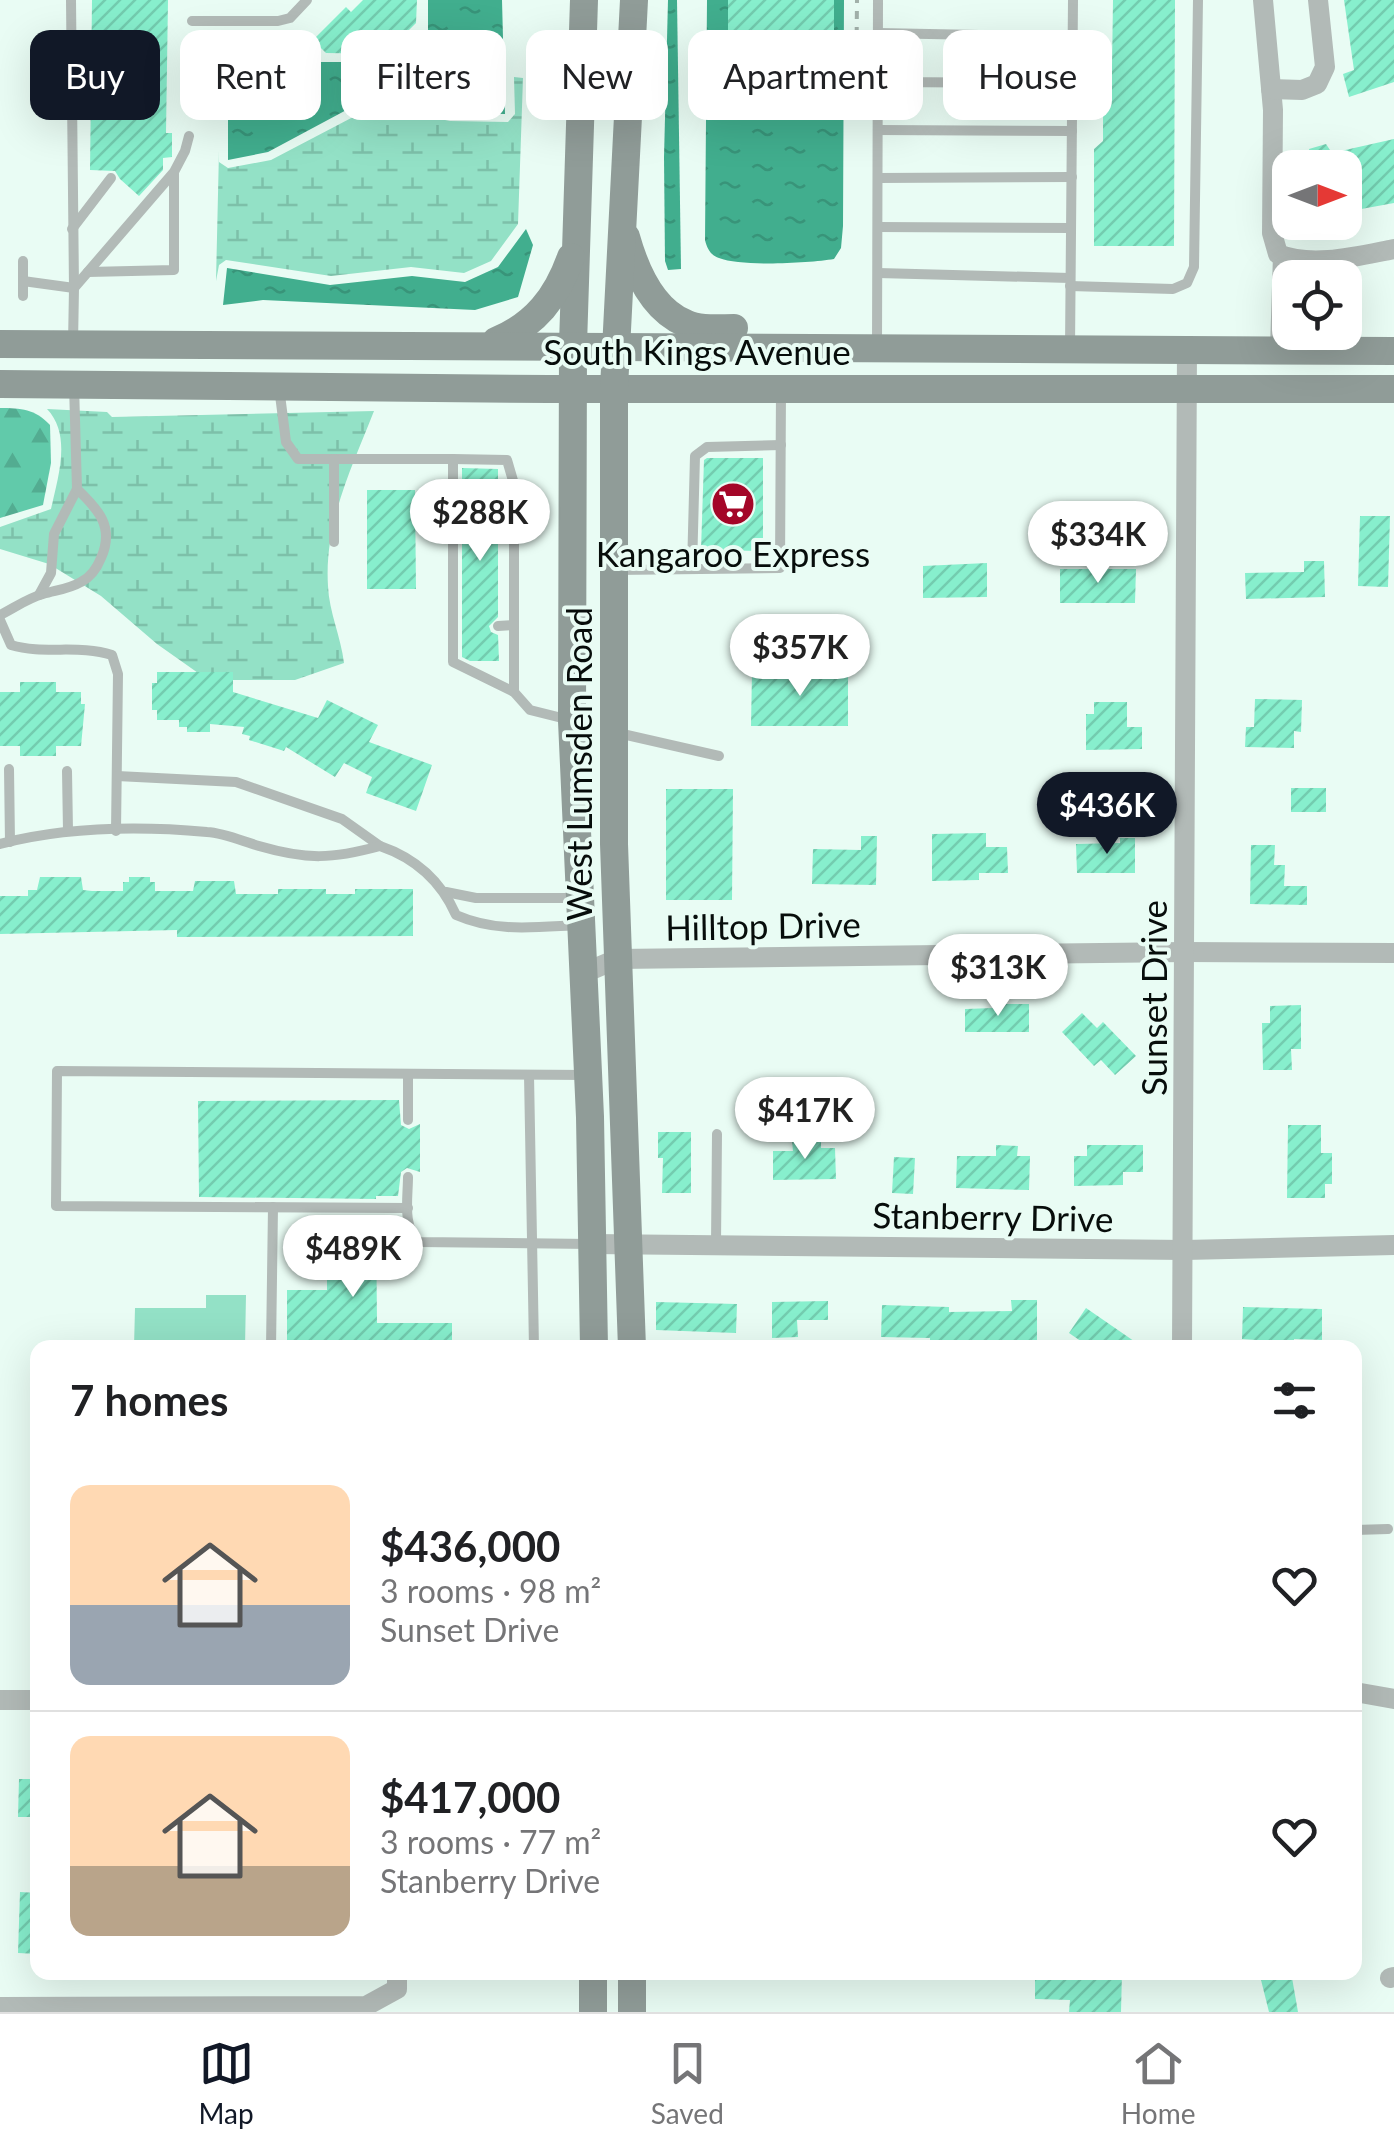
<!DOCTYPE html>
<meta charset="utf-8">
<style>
:root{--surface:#fff;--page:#f2f2f2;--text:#202124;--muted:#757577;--line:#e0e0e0;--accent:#111827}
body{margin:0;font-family:Lato,sans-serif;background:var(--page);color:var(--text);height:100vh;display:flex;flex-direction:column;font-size:38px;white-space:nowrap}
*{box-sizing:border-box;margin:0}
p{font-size:32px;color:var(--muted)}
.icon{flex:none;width:55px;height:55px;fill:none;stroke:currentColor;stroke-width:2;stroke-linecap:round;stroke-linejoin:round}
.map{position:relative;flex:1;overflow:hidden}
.sheet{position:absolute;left:30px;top:1340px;width:1332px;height:640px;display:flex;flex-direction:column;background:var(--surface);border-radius:20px;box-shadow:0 10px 40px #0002}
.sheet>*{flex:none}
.guide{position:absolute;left:30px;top:30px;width:1335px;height:90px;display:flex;gap:20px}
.needle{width:65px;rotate:90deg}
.fabs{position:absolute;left:1272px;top:150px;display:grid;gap:20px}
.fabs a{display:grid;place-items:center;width:90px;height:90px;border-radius:20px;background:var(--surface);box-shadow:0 10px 40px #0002;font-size:50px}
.price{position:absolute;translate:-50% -85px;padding:0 22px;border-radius:35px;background:#fff;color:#222;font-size:32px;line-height:65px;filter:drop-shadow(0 2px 5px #0008)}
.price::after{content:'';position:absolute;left:50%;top:60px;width:30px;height:22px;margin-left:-15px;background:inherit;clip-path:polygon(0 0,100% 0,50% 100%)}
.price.active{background:var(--accent);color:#fff}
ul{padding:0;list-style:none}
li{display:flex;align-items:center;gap:30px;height:250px;padding:0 40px}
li+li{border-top:2px solid var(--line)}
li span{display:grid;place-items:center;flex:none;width:280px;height:200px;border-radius:20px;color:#555}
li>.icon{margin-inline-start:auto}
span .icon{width:120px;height:120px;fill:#fffc;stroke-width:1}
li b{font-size:42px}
h2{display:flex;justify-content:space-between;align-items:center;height:120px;padding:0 40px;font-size:42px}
.pill{padding:0 35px;border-radius:20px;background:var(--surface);box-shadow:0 10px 40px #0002;font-size:35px;line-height:90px}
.pill.active{background:var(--accent);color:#fff}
.dock{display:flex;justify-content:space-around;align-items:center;height:140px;border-top:2px solid var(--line);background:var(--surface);font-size:28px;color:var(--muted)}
.dock a{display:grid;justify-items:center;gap:5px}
.dock .active{color:var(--accent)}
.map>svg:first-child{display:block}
.forest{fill:url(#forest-firs)}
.wetland{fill:url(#wetland-marsh)}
.pitch{fill:#93e1c6}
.water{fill:url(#water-ripples)}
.building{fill:url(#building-hatch)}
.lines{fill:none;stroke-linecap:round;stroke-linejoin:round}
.path{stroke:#a2b1aa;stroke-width:4;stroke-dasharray:8 8;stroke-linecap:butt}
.service{stroke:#b2bab7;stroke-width:10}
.minor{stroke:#b2bab7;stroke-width:20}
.secondary{stroke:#909c98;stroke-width:28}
.labels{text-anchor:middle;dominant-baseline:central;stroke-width:8;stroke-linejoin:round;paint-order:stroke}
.street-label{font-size:35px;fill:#070d0b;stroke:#e9fcf4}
.poi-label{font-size:35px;fill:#070d0b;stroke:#e9fcf4}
</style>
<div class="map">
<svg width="1394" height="2012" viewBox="0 0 1394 2012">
<defs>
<pattern id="forest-firs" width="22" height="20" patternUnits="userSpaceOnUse" patternTransform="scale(2.5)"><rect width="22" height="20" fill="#61caaa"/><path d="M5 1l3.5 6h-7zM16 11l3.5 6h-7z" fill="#53ac91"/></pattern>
<pattern id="wetland-marsh" width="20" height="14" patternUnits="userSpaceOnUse" patternTransform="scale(2.5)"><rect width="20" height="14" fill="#93e1c6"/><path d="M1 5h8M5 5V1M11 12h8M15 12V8" fill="none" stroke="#7dc0a9"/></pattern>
<pattern id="water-ripples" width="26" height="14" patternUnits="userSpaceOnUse" patternTransform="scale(2.5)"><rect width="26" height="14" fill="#41ae8e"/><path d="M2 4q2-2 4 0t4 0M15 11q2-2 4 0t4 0" fill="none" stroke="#389479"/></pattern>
<pattern id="building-hatch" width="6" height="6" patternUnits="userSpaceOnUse" patternTransform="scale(2.5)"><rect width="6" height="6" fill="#87efcd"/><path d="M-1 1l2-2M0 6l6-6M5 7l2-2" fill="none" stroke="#73ccaf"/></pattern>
</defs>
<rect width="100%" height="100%" fill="#e9fcf4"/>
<path class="forest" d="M0,408C21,408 35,409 50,425L51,463L43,505L0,518Z"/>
<g class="wetland">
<polygon points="514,77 523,78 518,224 491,261 464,273 411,267 331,276 226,260 219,265 216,281 219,151 219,162 228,168 271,160 355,116 411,113 450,121 508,122 515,114"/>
<path d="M47,409L107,412L112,417L374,411C352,467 324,523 328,586C329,612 341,637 344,663L295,680H208L157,644L101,596L49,564L0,549V527L51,509C58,477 72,435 47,409Z"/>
</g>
<polygon class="pitch" points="206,1295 246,1295 245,1347 134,1347 135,1308 206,1308"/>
<g class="water">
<polygon points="428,0 502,0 505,114 451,113 412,105 352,107 268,152 228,160 228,87 237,62 402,62 423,59 428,51"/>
<polygon points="668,0 677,0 681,269 668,270 665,261 664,157"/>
<path d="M707,0H844L843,226L841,248L834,259C809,263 742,267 719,258C710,255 707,248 705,240Z"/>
<polygon points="526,229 533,245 518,297 475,310 263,300 223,305 227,268 330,285 412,276 465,282 498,267"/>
</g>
<g class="building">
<polygon points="92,0 168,0 166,133 172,133 172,157 163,158 163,170 139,196 120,179 115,171 90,170"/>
<polygon points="363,0 417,0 416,23 385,54 326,53 313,40 346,7 351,12"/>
<rect x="728" y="0" width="106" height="102"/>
<polygon points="1113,0 1175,0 1174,246 1094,246 1094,149 1103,141 1103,76 1112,67"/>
<polygon points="1344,0 1394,0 1394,82 1349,97 1343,74 1354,70"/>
<polygon points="1394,139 1394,203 1345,212 1345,168 1298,168 1297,161 1311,158 1309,149 1326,144 1332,153"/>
<polygon points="707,458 763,458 763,551 701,550 704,460"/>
<polygon points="462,468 498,469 498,617 489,626 491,632 498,635 499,661 470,661 462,657"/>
<polygon points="367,490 415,490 416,589 367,589"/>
<polygon points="1360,516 1390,516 1388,587 1358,586"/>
<polygon points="1304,561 1324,561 1325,597 1246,599 1245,573 1304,572"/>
<polygon points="987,563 987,597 923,598 923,566"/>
<polygon points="1060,569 1136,569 1135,603 1060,603"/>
<polygon points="157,672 233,672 233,692 318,718 327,700 378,725 369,742 432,765 416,811 366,793 372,777 344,763 335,777 286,747 284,751 249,740 250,736 242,734 244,727 210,724 210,732 187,732 187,727 179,727 179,720 157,720 157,710 152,710 152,683 157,683"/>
<polygon points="752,672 848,672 848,726 751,726"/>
<polygon points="20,682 56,682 56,692 81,692 81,704 85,704 81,746 56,746 56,756 20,756 20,746 0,746 0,692 20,692"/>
<polygon points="1255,699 1302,700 1301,732 1294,731 1294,748 1245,747 1246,727 1254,727"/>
<polygon points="1094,702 1127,702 1127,727 1142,727 1142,749 1086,750 1086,714 1094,714"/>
<rect x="1291" y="788" width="35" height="24"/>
<polygon points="666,789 733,789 732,900 666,900"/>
<polygon points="986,833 986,847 1007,847 1008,873 979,873 979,880 932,881 932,834"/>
<polygon points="861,836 877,836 876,885 812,884 813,849 861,850"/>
<polygon points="1120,838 1135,838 1135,873 1077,873 1076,844 1120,843"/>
<polygon points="1251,845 1275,845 1274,865 1285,865 1284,886 1307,886 1307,905 1250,904"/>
<polygon points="40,877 81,877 83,890 92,891 123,891 123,882 129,882 129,877 150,877 150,882 155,882 155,891 193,891 195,881 234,881 236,894 278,894 278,889 326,889 326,894 355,894 355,889 413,889 413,936 177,937 177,930 0,934 0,896 28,896 28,890 37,890"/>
<polygon points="993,1004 1029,1004 1029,1032 965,1032 965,1009 993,1008"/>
<polygon points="1301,1005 1301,1049 1291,1049 1292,1070 1263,1070 1262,1023 1270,1023 1270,1006"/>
<polygon points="1082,1013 1097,1028 1103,1022 1136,1056 1115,1075 1101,1060 1094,1066 1062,1032"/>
<polygon points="399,1100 401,1125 409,1129 420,1124 420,1172 407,1168 401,1172 398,1196 376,1196 376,1199 199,1197 198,1101"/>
<polygon points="1288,1125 1321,1125 1321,1153 1332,1153 1332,1184 1325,1184 1325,1198 1287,1198"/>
<polygon points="658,1132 691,1132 691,1193 662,1193 663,1158 658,1158"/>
<polygon points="821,1140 821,1148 835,1148 836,1179 773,1180 773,1151 793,1151 792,1141"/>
<polygon points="996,1145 1018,1146 1017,1156 1030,1156 1029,1190 956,1188 957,1156 996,1156"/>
<polygon points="1087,1145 1143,1145 1143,1172 1123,1172 1123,1185 1074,1186 1074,1156 1087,1156"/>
<polygon points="894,1157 915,1158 913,1194 892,1193"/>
<polygon points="327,1216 376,1217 377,1323 452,1323 452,1348 287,1348 287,1290 327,1290"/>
<polygon points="1011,1300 1037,1300 1037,1348 998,1348 998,1341 948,1341 948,1348 930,1348 930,1338 881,1337 882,1305 949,1307 949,1312 1012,1311"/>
<polygon points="828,1301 828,1320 797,1320 798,1337 772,1338 772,1302"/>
<polygon points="656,1302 737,1304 736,1333 656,1330"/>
<polygon points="1243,1307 1322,1309 1322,1340 1294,1339 1294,1348 1256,1348 1256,1340 1242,1339"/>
<polygon points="1086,1308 1144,1348 1091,1348 1069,1333"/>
<polygon points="19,1779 38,1779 38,1817 18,1817"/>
<polygon points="20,1892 38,1893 38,1954 18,1953"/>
<polygon points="1035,1972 1122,1972 1121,2012 1069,2012 1070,2000 1035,1999"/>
<polygon points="1259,1972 1291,1972 1298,2012 1269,2012"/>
</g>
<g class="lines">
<g class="path">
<polyline points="834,50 856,50"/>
<polyline points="856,99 857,0"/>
</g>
<g class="service">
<polyline points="192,21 278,21 290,18 307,0"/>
<polyline points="878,33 1073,37"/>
<polyline points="878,82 1072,83"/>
<polyline points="878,130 1072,131"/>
<polyline points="878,178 1072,177"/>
<polyline points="878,227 1071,228"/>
<polyline points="72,229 111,178"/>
<polyline points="23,261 23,296"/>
<polyline points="88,272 174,270 174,173"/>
<polyline points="878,273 1070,278"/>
<polyline points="23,281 74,288 71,0"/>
<polyline points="1070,286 1173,289 1187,283 1194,267 1198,0"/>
<polyline points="73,344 74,288 174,172 185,151 189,136"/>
<polyline points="877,346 878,0"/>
<polyline points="1070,348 1073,0"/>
<polyline points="1275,348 1278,255"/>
<polyline points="279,387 286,442 298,459 453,459 453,662 514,692 530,710 570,720"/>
<polyline points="334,459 334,542"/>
<polyline points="453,459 507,460 514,484 514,692"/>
<polyline points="692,569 695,456 707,447 781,445"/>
<polyline points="615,570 780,568 781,390"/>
<polyline points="39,595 51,573 54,534 77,489 74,385"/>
<path d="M0,615C14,608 28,598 43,594C57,590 69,589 81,582C91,577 97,568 101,558C115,527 98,509 77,489"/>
<path d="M0,620L11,645C44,655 79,644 112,655L118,674L116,831"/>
<polyline points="498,626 514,625"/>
<polyline points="618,733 719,756"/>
<polyline points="9,769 10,842"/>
<polyline points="67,771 68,831"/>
<polyline points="117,776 236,782 342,819 380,846"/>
<path d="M0,844C65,827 139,826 207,832C224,833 242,841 259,846C307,860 332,859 380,846C415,858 441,881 456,915C497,933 536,927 580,925"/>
<polyline points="446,892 476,898 580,898"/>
<polyline points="408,1074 408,1120"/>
<polyline points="529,1075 534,1348"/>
<path d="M408,1177C408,1198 402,1227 419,1242L591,1244"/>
<polyline points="408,1208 56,1206 57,1071 588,1075"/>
<polyline points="716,1244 717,1134"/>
<polyline points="271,1348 273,1207"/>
<polyline points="1355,1530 1388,1529"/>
</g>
<g class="minor">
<path d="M1263,0L1273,110L1272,233L1278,254C1312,268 1358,256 1394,249"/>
<polyline points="1271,89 1302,90 1317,84 1325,67 1318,0"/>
<polyline points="584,973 617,959 1186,952 1394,953"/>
<polyline points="592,1244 1185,1250 1394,1245"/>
<polyline points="1182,1348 1187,348"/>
<polyline points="1355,1692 1394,1699"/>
<polyline points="0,1700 38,1700"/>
<polyline points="1390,1978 1394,1977"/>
<polyline points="0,2007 366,2006 397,1989 397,1972"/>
</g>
<g class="secondary">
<polyline points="584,0 573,345 572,721 590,1117 594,1348"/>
<path d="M626,237C635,269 651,309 685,323C699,330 718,328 734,328"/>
<path d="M496,341C535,325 557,297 571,257"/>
<polyline points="0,344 1394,351"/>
<polyline points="0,384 549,389 1394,389"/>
<polyline points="632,1348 614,844 614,388 634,0"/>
<polyline points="593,1972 593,2012"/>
<polyline points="632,2012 632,1972"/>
</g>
</g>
<defs>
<symbol id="supermarket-disc" viewBox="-11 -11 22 22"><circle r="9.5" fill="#a40628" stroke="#e9fcf4"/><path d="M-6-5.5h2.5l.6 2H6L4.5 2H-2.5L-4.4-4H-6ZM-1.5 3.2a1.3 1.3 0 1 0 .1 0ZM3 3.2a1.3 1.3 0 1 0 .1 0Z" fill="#fff"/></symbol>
</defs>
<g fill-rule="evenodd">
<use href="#supermarket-disc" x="708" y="479" width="50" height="50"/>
</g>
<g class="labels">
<g class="street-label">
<text x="697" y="351">South Kings Avenue</text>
<text transform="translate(578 764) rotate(-90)">West Lumsden Road</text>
<text transform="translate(763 925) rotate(-1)">Hilltop Drive</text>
<text transform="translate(1153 998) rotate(-90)">Sunset Drive</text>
<text transform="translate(993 1216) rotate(1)">Stanberry Drive</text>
</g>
<g class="poi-label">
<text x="733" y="553">Kangaroo Express</text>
</g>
</g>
</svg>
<div class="fabs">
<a><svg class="needle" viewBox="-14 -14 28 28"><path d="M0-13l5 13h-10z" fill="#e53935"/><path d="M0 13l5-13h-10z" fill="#757577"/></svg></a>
<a><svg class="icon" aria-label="locate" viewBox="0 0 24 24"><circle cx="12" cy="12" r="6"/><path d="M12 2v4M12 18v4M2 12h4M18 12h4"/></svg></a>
</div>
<b class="price" style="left:480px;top:564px">$288K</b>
<b class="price" style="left:1098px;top:586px">$334K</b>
<b class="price" style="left:800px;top:699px">$357K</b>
<b class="price active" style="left:1107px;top:857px">$436K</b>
<b class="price" style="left:998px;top:1019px">$313K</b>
<b class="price" style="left:805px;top:1162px">$417K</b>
<b class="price" style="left:353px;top:1300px">$489K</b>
<div class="guide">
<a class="pill active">Buy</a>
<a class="pill">Rent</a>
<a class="pill">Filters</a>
<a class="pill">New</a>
<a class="pill">Apartment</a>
<a class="pill">House</a>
</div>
<section class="sheet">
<h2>7 homes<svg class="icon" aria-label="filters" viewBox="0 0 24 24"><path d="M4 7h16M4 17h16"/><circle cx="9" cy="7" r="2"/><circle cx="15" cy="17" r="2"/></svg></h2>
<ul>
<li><span style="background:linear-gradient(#ffd9b3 60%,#9aa5b1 0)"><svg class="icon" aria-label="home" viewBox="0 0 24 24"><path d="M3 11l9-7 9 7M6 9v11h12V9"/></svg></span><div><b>$436,000</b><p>3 rooms · 98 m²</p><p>Sunset Drive</p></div><svg class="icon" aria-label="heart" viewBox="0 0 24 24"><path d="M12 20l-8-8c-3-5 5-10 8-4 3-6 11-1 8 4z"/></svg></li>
<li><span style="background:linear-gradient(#ffd9b3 65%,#b9a48a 0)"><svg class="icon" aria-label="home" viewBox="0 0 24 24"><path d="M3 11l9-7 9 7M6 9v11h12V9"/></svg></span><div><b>$417,000</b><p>3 rooms · 77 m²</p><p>Stanberry Drive</p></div><svg class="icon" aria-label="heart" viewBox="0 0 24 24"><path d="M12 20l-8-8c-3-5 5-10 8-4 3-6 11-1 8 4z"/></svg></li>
</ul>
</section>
</div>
<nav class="dock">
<a class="active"><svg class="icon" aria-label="map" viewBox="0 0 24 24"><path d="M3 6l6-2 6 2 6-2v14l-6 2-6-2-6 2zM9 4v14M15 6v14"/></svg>Map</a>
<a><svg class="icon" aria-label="saved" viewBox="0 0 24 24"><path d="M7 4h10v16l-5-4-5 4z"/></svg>Saved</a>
<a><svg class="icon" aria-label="home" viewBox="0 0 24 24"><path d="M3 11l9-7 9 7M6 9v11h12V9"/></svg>Home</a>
</nav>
